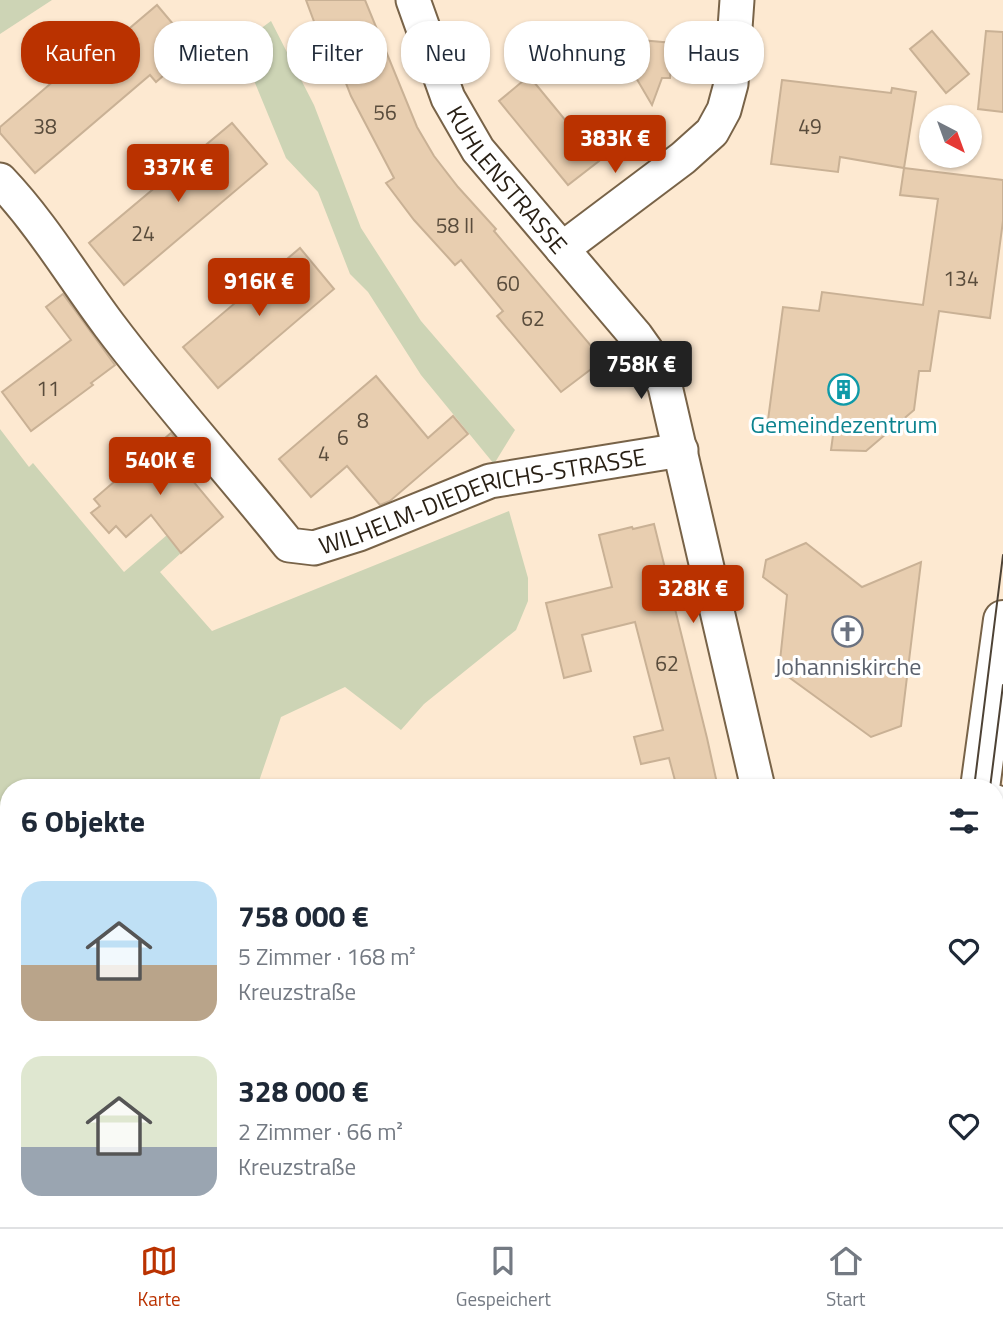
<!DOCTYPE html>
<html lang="de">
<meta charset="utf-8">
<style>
:root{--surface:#fff;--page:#f6f6f7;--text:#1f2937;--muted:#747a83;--line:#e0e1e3;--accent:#ba3200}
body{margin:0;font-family:"Titillium Web",sans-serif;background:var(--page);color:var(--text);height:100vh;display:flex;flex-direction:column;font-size:26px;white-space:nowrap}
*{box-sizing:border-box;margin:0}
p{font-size:23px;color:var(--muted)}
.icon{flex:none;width:38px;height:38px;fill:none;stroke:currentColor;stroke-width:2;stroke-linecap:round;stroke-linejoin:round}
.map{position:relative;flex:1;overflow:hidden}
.panel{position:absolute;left:0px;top:779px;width:1004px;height:450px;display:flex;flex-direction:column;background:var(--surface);border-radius:28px 28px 0 0;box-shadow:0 2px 5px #0004}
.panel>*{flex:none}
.banner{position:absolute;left:21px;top:21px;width:962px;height:63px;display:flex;gap:14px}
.needle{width:46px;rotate:139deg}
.buttons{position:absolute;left:919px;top:105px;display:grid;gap:14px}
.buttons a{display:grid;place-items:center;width:63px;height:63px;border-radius:50%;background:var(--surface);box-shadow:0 2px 5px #0004;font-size:35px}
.price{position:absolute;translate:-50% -60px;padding:0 16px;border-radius:7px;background:var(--accent);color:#fff;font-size:23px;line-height:46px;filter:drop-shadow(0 2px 4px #0008)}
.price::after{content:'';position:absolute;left:50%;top:42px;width:21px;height:16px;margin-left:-10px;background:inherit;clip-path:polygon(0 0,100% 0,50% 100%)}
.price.current{background:#222;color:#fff}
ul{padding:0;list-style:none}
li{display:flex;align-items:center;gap:21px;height:175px;padding:0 21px}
li span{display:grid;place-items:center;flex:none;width:196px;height:140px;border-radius:21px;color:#555}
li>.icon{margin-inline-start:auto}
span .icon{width:84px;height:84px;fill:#fffc;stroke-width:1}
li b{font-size:30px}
h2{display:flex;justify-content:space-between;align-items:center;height:84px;padding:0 21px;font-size:30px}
.tag{padding:0 24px;border-radius:28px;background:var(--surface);box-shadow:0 2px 5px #0004;font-size:24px;line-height:63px}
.tag.current{background:var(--accent);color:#fff}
.tabs{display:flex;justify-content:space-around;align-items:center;height:98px;border-top:2px solid var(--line);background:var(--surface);font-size:19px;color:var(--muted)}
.tabs a{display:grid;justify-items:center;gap:4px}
.tabs .current{color:var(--accent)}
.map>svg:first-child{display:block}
.green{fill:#cdd4b5}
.building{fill:#e8ceb0;stroke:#c9b195;stroke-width:2}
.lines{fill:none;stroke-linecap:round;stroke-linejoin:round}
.minor-casing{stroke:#786348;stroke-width:37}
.primary-casing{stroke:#786348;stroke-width:42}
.minor{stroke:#fff;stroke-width:33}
.primary{stroke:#fff;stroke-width:38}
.tram{stroke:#4d4235;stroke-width:2}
.labels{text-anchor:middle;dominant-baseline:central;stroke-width:6;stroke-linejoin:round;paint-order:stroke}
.number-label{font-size:21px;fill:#594c3c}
.street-label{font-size:24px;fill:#292015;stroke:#fff}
.culture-label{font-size:24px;fill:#0d838f;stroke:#fff}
.worship-label{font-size:24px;fill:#5b616d;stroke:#fff}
</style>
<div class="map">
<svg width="1003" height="1227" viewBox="0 0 1003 1227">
<rect width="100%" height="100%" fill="#fde9d1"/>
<g class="green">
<polygon points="0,0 52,0 0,34"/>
<polygon points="271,21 314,105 361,228 421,321 515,430 494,464 421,375 368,292 350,274 318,192 286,158 246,61 234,48"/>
<polygon points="0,429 29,467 33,463 124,572 167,535 181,553 160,572 212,631 509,511 528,578 528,601 516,630 424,704 401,730 345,687 281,717 257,787 9,788 9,829 0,829"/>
</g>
<g class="building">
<polygon points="306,0 365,0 417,127 434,156 458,187 496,229 494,231 603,360 561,392 497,316 503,311 461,260 455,265 414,220 386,183 394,178 351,96 329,40 322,43"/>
<polygon points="157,5 194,49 156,82 150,75 35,173 0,133 0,127 112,31 118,38"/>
<polygon points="932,31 969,74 946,93 910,49"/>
<polygon points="986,31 1003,32 1003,112 978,109"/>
<polygon points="640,40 673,43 670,78 662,78 652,105 635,76 626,75 616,62"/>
<polygon points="529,76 599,161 568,185 499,101"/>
<polygon points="782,80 891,93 892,88 916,92 904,168 840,157 838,172 771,164"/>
<polygon points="232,123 267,164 124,285 89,243"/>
<polygon points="904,168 1003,180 1003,221 990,318 939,311 930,371 919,371 914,410 866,451 831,450 834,428 768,420 783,307 819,311 822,292 923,305 938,199 900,195"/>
<polygon points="300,248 334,289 218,388 183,347"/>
<polygon points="63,294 115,365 91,383 93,385 31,431 2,392 71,340 46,307"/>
<polygon points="376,376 428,438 453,416 468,434 390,501 380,505 347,466 311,497 279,459"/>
<polygon points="171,433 203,471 192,480 223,517 181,553 151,515 126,537 116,526 109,533 91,513 100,506 94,499"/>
<polygon points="654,524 707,738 718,788 677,788 669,758 641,764 634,737 663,730 635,622 582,635 591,671 564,678 546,603 612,587 599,535 632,527 633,529"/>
<polygon points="806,543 862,587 921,562 901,726 871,737 779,670 787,595 763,577 766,560"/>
</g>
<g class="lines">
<defs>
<g id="minor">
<path id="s1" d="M413,0L448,98L478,150L636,336L653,360L665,386L758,788"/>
<path id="s2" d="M0,180C42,224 73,277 109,325C166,401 230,471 289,545L314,548L359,534L490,481L681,450"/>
<polyline points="562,249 683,158 712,132 724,110 731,84 737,0"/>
<polyline points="996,802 1003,805"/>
<polyline points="0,1002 9,999"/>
<polyline points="538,1220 544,1225"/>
<polyline points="805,1227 807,1220"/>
</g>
<g id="primary">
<polyline points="980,788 1003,620"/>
<polyline points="921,1227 922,1220"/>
</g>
</defs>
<use href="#minor" class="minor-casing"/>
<use href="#primary" class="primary-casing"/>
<use href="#minor" class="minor"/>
<use href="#primary" class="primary"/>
<g class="tram">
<polyline points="974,788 1003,555"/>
<polyline points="990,788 1003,685"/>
<polyline points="914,1227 915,1220"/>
<polyline points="927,1227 928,1220"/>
</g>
</g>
<defs>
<symbol id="building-ring" viewBox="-11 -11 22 22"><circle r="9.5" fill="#fff" stroke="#0f9aa8" stroke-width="1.5"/><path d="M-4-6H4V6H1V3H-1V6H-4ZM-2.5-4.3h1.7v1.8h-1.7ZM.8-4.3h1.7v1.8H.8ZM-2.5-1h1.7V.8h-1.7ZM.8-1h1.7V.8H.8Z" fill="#0f9aa8"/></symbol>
<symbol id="church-ring" viewBox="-11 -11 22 22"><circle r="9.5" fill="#fff" stroke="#6b7280" stroke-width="1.5"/><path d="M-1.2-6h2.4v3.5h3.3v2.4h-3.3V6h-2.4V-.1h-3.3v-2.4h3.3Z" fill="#6b7280"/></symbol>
</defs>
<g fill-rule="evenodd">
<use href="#building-ring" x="826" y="372" width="35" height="35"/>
<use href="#church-ring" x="830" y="614" width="35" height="35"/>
</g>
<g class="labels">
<g class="number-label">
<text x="385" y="112">56</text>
<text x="45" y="126">38</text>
<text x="810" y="126">49</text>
<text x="455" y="225">58 II</text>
<text x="143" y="233">24</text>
<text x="961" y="278">134</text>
<text x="508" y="283">60</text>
<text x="533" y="318">62</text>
<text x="48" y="388">11</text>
<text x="363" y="420">8</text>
<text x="343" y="437">6</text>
<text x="324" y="453">4</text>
<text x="667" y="663">62</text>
</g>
<g class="street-label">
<text stroke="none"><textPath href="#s1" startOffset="205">KUHLENSTRASSE</textPath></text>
<text stroke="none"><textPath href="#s2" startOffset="667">WILHELM-DIEDERICHS-STRASSE</textPath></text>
</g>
<g class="culture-label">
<text x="844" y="424">Gemeindezentrum</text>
</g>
<g class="worship-label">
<text x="848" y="666">Johanniskirche</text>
</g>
</g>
</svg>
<div class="buttons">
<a><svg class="needle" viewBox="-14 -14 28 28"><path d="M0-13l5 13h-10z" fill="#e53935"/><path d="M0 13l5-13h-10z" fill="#747a83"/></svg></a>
</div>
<b class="price" style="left:615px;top:175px">383K €</b>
<b class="price" style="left:178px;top:204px">337K €</b>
<b class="price" style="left:259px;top:318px">916K €</b>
<b class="price current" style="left:641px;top:401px">758K €</b>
<b class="price" style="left:160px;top:497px">540K €</b>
<b class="price" style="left:693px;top:625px">328K €</b>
<div class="banner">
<a class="tag current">Kaufen</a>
<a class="tag">Mieten</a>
<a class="tag">Filter</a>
<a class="tag">Neu</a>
<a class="tag">Wohnung</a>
<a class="tag">Haus</a>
</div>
<section class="panel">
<h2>6 Objekte<svg class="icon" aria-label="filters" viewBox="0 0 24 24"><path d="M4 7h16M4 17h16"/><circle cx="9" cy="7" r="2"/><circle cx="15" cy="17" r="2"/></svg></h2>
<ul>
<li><span style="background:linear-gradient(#bfe0f5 60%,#b9a48a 0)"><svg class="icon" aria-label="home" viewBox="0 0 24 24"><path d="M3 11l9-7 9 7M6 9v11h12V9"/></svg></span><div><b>758 000 €</b><p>5 Zimmer · 168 m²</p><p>Kreuzstraße</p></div><svg class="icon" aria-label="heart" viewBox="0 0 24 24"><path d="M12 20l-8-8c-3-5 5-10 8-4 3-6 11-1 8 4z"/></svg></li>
<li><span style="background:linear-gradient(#dfe7d0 65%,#9aa5b1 0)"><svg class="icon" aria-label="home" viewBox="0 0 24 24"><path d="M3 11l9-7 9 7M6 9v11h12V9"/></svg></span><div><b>328 000 €</b><p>2 Zimmer · 66 m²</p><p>Kreuzstraße</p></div><svg class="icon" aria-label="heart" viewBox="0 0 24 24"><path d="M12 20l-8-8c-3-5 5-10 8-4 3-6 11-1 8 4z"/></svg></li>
</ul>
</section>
</div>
<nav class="tabs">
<a class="current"><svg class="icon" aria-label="map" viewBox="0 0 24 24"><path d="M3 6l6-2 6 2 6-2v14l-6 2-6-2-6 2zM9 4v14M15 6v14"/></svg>Karte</a>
<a><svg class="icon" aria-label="saved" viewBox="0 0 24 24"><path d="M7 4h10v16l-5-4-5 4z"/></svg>Gespeichert</a>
<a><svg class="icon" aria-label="home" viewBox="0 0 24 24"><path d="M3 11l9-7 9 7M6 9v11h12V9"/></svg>Start</a>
</nav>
